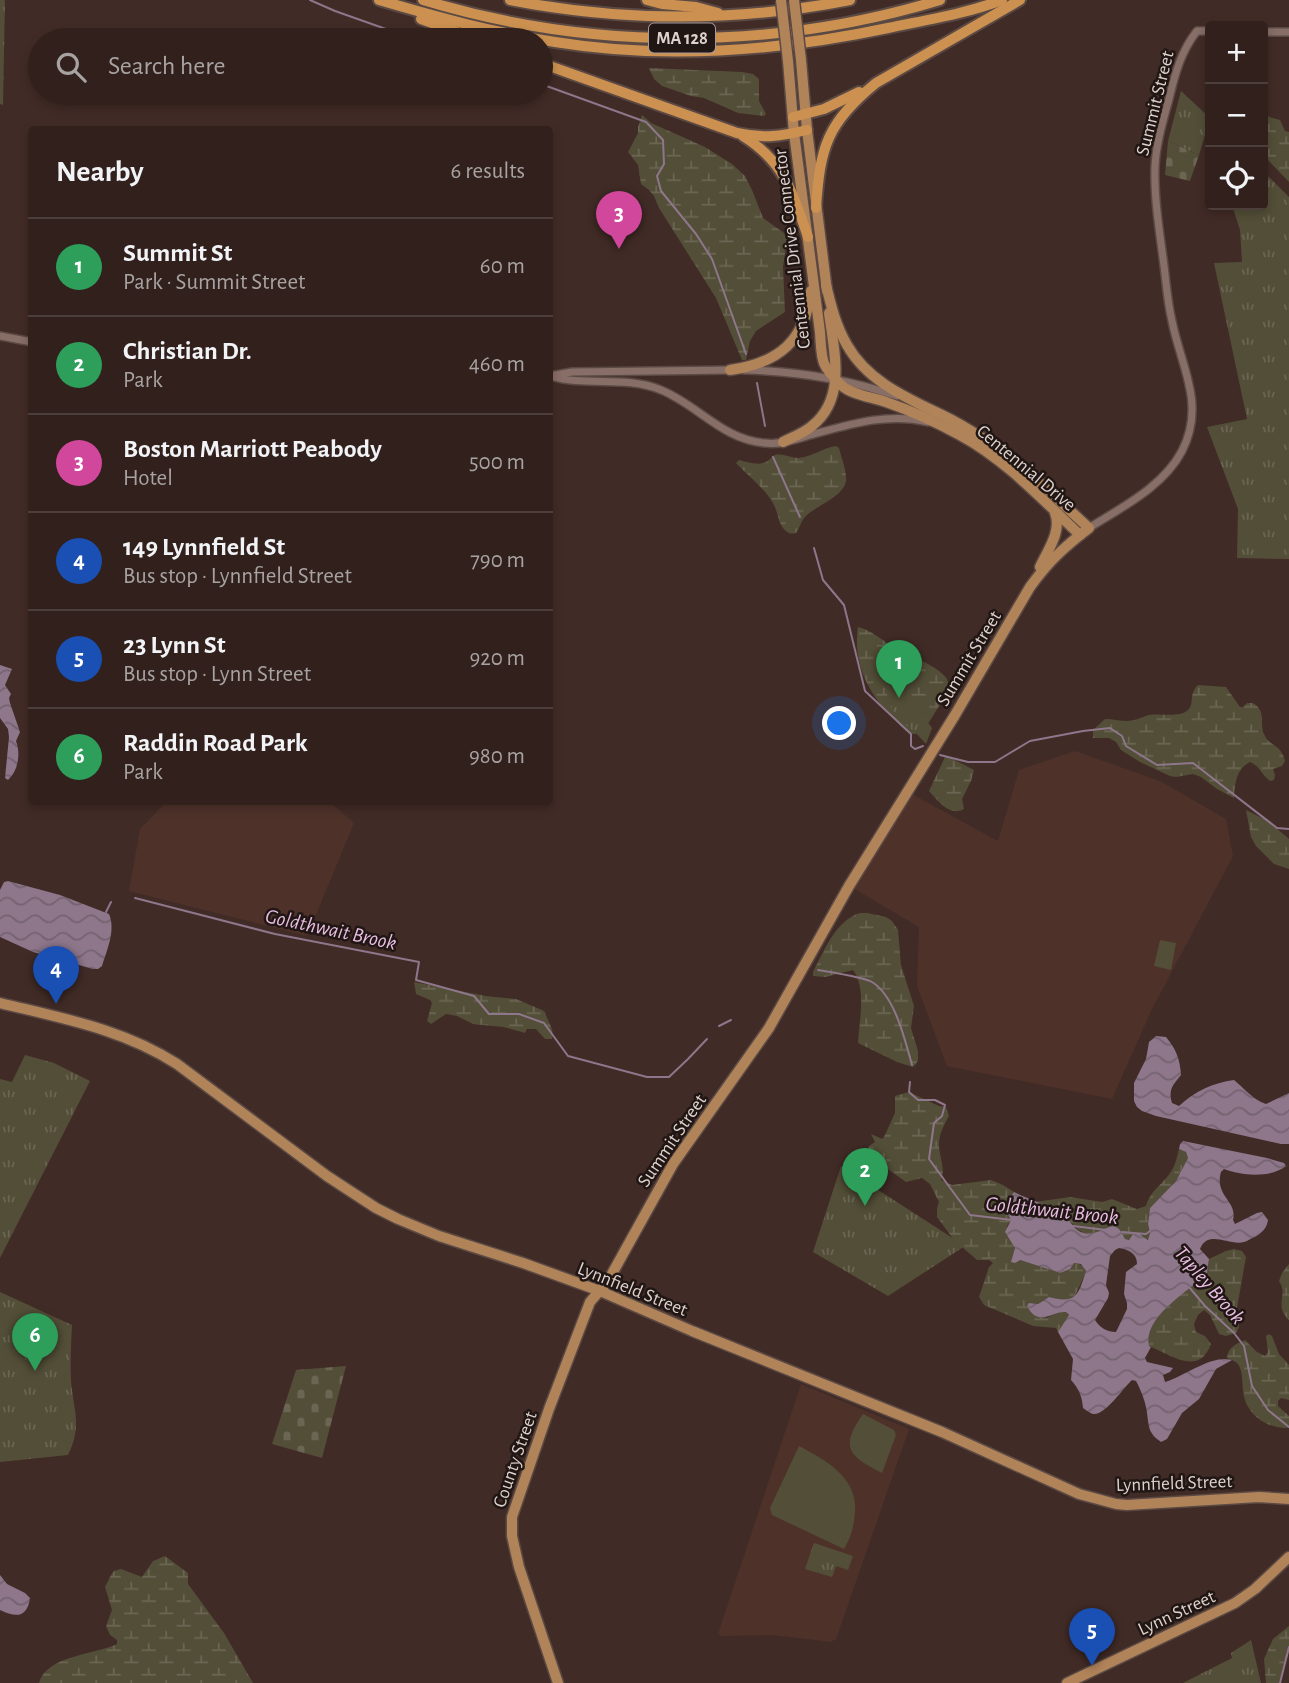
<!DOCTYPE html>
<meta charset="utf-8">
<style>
body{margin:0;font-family:"Alegreya Sans",sans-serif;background:#392825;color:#f1f3f6}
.controls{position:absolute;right:21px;top:21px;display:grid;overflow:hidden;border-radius:7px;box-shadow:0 4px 10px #0003}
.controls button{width:63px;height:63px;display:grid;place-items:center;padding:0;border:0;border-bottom:2px solid #4c3e3b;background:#31201c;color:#f1f3f6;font:35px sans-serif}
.you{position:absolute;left:840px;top:724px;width:24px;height:24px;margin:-18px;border:5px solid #fff;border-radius:50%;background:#1a73e8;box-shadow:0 0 0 10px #1a73e833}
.badge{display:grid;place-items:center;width:46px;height:46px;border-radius:50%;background:#0b8043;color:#fff;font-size:23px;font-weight:700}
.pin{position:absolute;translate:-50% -58px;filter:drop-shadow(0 2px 4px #0008)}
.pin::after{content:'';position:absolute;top:37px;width:24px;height:21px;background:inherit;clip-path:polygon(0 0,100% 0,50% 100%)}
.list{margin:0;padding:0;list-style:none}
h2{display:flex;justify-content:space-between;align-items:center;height:91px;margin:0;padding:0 28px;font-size:30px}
h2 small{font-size:23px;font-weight:400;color:#a8a3a3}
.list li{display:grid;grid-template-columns:46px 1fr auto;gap:21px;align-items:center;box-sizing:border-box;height:98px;padding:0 28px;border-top:2px solid #4c3e3b}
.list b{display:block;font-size:26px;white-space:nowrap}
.list p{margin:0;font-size:23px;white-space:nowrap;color:#a8a3a3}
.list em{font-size:23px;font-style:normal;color:#a8a3a3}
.icon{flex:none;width:38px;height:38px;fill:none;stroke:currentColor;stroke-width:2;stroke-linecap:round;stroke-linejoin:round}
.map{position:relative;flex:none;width:1289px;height:1683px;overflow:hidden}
.search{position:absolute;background:#31201c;box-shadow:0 4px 10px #0003;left:28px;top:28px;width:525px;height:77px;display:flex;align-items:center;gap:18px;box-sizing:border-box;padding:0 24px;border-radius:38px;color:#a8a3a3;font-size:26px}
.panel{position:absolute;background:#31201c;box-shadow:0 4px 10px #0003;left:28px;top:126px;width:525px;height:679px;border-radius:7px}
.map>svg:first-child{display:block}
.built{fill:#4e322a}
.wetland{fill:url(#wetland-marsh)}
.cemetery{fill:url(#cemetery-stones)}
.park{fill:url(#park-tufts)}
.garden{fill:#534e37}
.water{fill:url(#water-waves);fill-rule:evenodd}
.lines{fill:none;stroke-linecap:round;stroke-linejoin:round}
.stream{stroke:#8e768b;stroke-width:2}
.minor-casing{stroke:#5b4944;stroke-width:10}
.major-casing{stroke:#5b4944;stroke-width:13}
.highway-casing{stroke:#5b4944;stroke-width:14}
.minor{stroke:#876e67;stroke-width:7}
.major{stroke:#b08359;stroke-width:10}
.highway{stroke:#cc9150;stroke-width:10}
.major-bridge-casing{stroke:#5b4944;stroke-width:13;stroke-linecap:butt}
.major-bridge{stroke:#b08359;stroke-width:10}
.labels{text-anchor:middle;stroke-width:5;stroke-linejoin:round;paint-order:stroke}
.shield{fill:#201714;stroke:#a69996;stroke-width:2}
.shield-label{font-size:18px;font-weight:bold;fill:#dfd1cd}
.street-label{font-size:19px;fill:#dfd1cd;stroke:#201714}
.water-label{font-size:21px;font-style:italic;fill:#ebbde4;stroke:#201714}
</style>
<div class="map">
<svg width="1289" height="1683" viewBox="0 0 1289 1683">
<defs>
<pattern id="wetland-marsh" width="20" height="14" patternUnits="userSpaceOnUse" patternTransform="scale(1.75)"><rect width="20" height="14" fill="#534e37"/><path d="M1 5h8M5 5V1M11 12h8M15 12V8" fill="none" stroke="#6b6653"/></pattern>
<pattern id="cemetery-stones" width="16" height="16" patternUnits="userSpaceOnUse" patternTransform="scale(1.75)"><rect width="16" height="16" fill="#534e37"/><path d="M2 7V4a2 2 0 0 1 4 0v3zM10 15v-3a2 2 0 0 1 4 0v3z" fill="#6b6653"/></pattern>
<pattern id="park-tufts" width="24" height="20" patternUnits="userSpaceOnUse" patternTransform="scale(1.75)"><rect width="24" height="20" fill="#534e37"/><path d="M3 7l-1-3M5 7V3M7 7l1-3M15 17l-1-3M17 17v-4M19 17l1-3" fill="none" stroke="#6b6653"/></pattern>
<pattern id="water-waves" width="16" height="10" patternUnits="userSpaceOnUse" patternTransform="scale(1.75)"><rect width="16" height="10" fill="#8e768b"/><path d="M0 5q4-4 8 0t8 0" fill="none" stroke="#746370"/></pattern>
</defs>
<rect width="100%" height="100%" fill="#412b26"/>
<!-- built -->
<g class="built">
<polygon points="1075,751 1160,781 1226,819 1233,856 1152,1009 1112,1099 947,1066 917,986 919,927 853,888 910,793 998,841 1019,770"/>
<polygon points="166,802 330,802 354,823 307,936 129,891 140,829"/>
<polygon points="801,1384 909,1429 836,1639 831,1642 773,1635 722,1636 718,1634"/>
</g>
<!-- wetland -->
<g class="wetland">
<polygon points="649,68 742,72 753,74 759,79 759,101 766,114 764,116 738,113 704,98 691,96 662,86 654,79"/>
<polygon points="1263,109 1269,117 1280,120 1285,131 1289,132 1289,182 1263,155"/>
<polygon points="642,115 651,123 705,147 732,164 745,176 752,190 763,218 784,233 787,240 783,267 785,312 756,331 750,341 746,360 742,360 716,298 659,208 654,196 649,190 641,184 638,165 628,152 638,133 638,127"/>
<path d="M836 446 839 448C841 457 847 471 846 481 843 498 814 506 804 518 801 522 799 529 796 533 791 534 790 534 786 531 779 526 778 513 774 505 765 488 749 477 736 463L739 460C747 462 758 466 766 462 770 460 772 456 775 455 782 453 791 458 798 458 812 457 822 448 836 446Z"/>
<path d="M858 627C871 630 883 641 895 648 907 655 921 659 933 667 938 670 947 676 948 682 950 693 938 707 933 716 930 721 921 734 914 734 907 734 901 726 897 722 870 697 852 664 858 627Z"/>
<path d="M1198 685 1226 687 1240 707H1243L1247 703C1251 703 1253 702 1257 706 1265 713 1260 726 1264 734 1269 747 1281 743 1285 761L1282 766 1273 769 1275 775 1274 780 1270 781C1261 774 1260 766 1250 762 1236 769 1235 784 1234 798L1217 789 1201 777 1193 774 1176 777 1170 776 1140 762 1121 750 1116 742 1109 738H1093V730L1105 719C1112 719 1120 721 1127 721 1135 721 1142 717 1149 715 1160 713 1180 718 1188 710 1195 703 1188 695 1198 685Z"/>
<path d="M945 757 951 758 974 770 971 781 962 799 964 809C950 817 938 801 929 791Z"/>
<polygon points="1246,810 1268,821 1289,839 1289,869 1274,864 1256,846 1251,837"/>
<path d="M860 913H867L886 917 892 921 898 930 901 965 914 1006 911 1028 918 1051V1060L916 1064 913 1067 897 1062 858 1043C859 1021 867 989 853 970L825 977 813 976V972C824 951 836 920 860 913Z"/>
<path d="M414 982 486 996 516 999 542 1010 545 1012C547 1021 555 1029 552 1039H545L536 1029H527L525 1033 522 1032 503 1027 473 1024 457 1016 446 1014 431 1024 427 1021 432 1003 430 1000 416 994Z"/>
<path d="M909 1092 939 1106 946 1107 949 1116C944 1125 939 1134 939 1144 939 1157 946 1168 941 1180L952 1185 991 1180 1003 1185 1014 1192 1003 1207 1011 1220 1007 1226 1015 1248 1012 1262 1020 1260 1060 1273 1074 1263C1081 1264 1084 1265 1086 1272L1074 1298 1069 1301 1049 1297 1038 1304 1029 1303 1046 1318 1061 1311 1066 1312 1069 1316 1058 1332 1056 1328 1033 1326 984 1305 979 1297 989 1267 993 1263 989 1260H977L954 1240 937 1217V1208L939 1202 930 1184 922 1178 906 1182C892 1172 878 1163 868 1150L869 1146 875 1142 871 1134 882 1139 884 1137 895 1113V1096Z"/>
<path d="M1179 1149 1186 1152 1188 1158 1176 1181 1150 1208 1148 1224 1150 1233 1149 1240 1137 1233 1133 1234 1129 1240 1124 1239 1120 1230 1108 1227 1097 1234 1084 1233 1078 1230 1066 1217 1035 1202 1070 1197 1102 1202 1112 1199 1137 1209 1146 1206C1151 1189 1163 1185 1172 1170 1176 1164 1177 1156 1179 1149Z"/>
<path d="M1234 1249 1242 1251 1246 1257 1237 1308 1239 1327 1236 1333 1226 1336 1219 1334 1210 1315 1204 1310 1198 1315 1194 1324 1196 1332 1205 1336 1211 1344C1199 1377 1171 1355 1149 1346 1143 1316 1188 1292 1207 1273L1209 1259 1226 1251Z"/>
<path d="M1289 1264V1320C1273 1305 1289 1295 1279 1281L1282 1273Z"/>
<path d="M1269 1334 1272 1336 1279 1354 1289 1365V1400L1281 1398 1278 1401V1406L1289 1416V1428C1266 1429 1245 1414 1243 1390 1242 1382 1243 1369 1237 1363 1235 1361 1230 1359 1227 1358 1228 1347 1236 1344 1245 1340L1257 1352 1265 1356 1268 1352 1266 1336Z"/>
<path d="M165 1556 188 1573V1584L224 1633 253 1683H39C47 1655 94 1655 117 1644V1640L110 1635 106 1626 112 1610 105 1587 111 1575 114 1571 121 1569 142 1577 153 1561Z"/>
<polygon points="1289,1626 1289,1652 1279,1683 1266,1683 1264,1659 1273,1639"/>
</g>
<!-- cemetery -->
<g class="cemetery">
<polygon points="1168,141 1199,155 1190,181 1165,175"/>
<polygon points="346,1366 322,1458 272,1444 296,1370"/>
</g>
<!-- park -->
<g class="park">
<polygon points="0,0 5,0 3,105 0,104"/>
<polygon points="1181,91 1210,118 1210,144 1205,135 1199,155 1168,141"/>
<polygon points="1263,171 1289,197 1289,559 1237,558 1238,509 1207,427 1247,419 1214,263 1242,262 1240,230 1232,205 1263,205"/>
<polygon points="886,665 932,728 926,744 915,732 903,723 892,709 883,683"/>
<polygon points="25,1055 54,1063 90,1081 0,1258 0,1079 12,1082"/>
<polygon points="841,1166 965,1246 888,1296 813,1252"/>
<path d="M0 1292 72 1325C71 1344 70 1362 71 1380 73 1410 83 1425 68 1455L0 1462Z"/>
<polygon points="814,1543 853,1556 848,1570 836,1566 832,1577 805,1569"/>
<polygon points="1251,1640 1261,1683 1183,1683 1232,1658 1231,1653"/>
</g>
<!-- garden -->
<g class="garden">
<polygon points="1160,940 1176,943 1171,970 1154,966"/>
<path d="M863 1414 894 1430 896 1435 882 1473C849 1456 839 1448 863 1414Z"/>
<path d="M799 1446C826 1460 858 1478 855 1512 854 1526 851 1537 844 1549L772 1515 770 1508Z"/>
</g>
<!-- water -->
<g class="water">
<path d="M0 665 12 669 5 685 11 694 9 698 10 703 20 732 16 741C21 754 18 771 8 780L5 778 9 737 8 729 0 718Z"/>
<path d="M8 881 60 895 109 914C116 930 107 950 102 966L98 969H93L33 952 0 937V890L4 882Z"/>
<path d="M1156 1036 1166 1037C1176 1049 1180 1059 1181 1075 1173 1085 1168 1089 1172 1103L1179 1106C1195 1091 1213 1083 1234 1080 1245 1089 1252 1099 1266 1104L1289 1093V1144H1281L1156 1116 1142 1111 1137 1107 1134 1101V1083L1146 1059 1149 1042Z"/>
<path d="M1183 1141 1267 1158 1284 1163 1286 1166C1271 1178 1242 1176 1224 1169L1221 1172C1214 1196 1238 1201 1233 1220L1235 1224 1257 1213 1262 1212 1268 1220C1267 1228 1262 1233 1255 1237 1251 1238 1248 1241 1244 1242 1229 1246 1208 1229 1200 1249L1209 1259 1207 1273C1189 1292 1143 1316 1149 1346L1151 1347 1145 1358 1147 1362 1173 1368 1170 1372 1163 1375 1165 1382C1185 1376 1212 1354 1232 1360L1216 1369 1199 1399 1182 1413 1167 1439 1161 1442C1148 1433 1149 1427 1147 1413 1146 1403 1141 1390 1136 1381L1132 1380C1123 1388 1105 1416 1093 1414 1090 1413 1086 1410 1083 1408 1082 1396 1079 1389 1071 1380L1073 1359 1058 1332 1069 1315 1066 1312C1051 1311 1039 1328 1027 1306L1029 1303 1038 1304 1049 1297C1076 1304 1078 1296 1086 1271L1081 1264 1074 1263 1070 1269 1060 1273 1020 1260 1015 1263 1011 1262 1015 1248 1005 1232 1011 1220 1003 1207 1014 1192C1030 1200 1049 1205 1064 1215 1071 1221 1074 1231 1084 1233 1096 1236 1103 1227 1115 1226L1120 1230 1125 1239 1129 1240 1133 1234 1138 1233 1148 1240 1150 1233 1148 1224 1150 1208 1176 1181 1188 1158 1186 1152 1179 1149 1180 1144ZM1119 1248C1129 1250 1137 1253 1137 1264L1126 1272 1124 1294 1127 1303V1309L1116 1332C1107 1332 1100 1328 1095 1320L1108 1298 1109 1293 1106 1285 1110 1256 1115 1250Z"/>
<path d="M0 1575 7 1584 25 1593 30 1598C27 1619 15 1617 0 1610Z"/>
</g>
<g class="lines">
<!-- stream -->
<g class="stream">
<polyline points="310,0 335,11 417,40"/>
<polyline points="541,84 646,122 663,140 664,164 657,176 661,191 696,234 712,259 746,354"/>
<polyline points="757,383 765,426"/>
<polyline points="773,457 800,517"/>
<polyline points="814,548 823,580 844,605 865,691 911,734 911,746 915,749 923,746"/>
<polyline points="940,755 968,762 995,762 1030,741 1083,731 1110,728 1122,736 1126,746 1157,765 1193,763 1277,828 1289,829"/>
<polyline points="135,898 275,934 419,962 416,980 474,996 489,1014 519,1014 544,1023 568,1056 647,1077 669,1077 688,1059 707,1039"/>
<polyline points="106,912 111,902"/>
<path d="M818 970C829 972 863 977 872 982 895 996 905 1040 912 1065"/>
<polyline points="719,1026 731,1020"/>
<polyline points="910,1082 909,1092 918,1100 935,1100 945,1105 942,1116 934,1123 929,1159 970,1215 1012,1220"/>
<polyline points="1073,1226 1106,1230"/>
<polyline points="1122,1232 1146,1234 1150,1231"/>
<polyline points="1189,1287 1205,1306 1234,1333 1244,1346 1252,1386 1268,1410 1289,1427"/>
<polyline points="1280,1683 1289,1647"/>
</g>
<!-- minor casing -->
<g class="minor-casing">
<g id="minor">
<polyline points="1263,32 1289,32"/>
<polyline points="0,336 32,342"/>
<path d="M744 370C799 371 846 379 897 396"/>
<path d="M550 376C586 387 625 375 661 390 698 405 723 440 765 443 779 445 793 440 807 436 848 425 886 412 928 422"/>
<polyline points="550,376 572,372 732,370"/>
<path d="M1089 528C1122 507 1163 487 1182 451 1206 404 1181 367 1172 321 1167 301 1166 279 1163 258 1159 228 1154 197 1155 167 1156 144 1163 121 1169 99 1175 74 1181 51 1197 31H1210"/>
</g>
</g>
<!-- major casing -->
<g class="major-casing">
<g id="major">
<polyline points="801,60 807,130 827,291"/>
<path d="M788 61 794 133 820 332C822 361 820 364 841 385 852 395 872 397 886 402 912 411 936 422 960 435 1005 459 1043 500 1080 535"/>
<path d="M730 370C779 363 805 341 811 291"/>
<path d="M783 442C793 437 804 433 812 426 847 398 834 351 829 313"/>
<path d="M1040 567C1048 550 1062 531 1055 513"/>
<path d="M0 1003C61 1018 123 1029 177 1064L327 1176 376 1208 398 1219 439 1236 523 1263 600 1291 692 1331 942 1432 1079 1494 1116 1504 1127 1505 1259 1497 1289 1499"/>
<path d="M558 1683 519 1567 512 1536V1517L549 1409 590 1302 608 1281 673 1164 769 1028 849 886 955 715 1030 587C1048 562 1064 547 1089 528 1060 502 1032 473 1000 450 984 439 967 428 950 419 912 400 869 384 847 345 836 326 831 306 826 285"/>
<polyline points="1067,1683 1235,1603 1255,1589 1289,1557"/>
</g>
</g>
<!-- highway casing -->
<g class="highway-casing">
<g id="highway">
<path d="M379 0C437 17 495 33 555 42 666 60 779 51 888 28 926 20 965 14 1002 0"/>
<path d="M423 0C591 51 773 51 940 0"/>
<path d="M510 0C623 22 737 22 850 0"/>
<polyline points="647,0 662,4 696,7 718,13"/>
<polyline points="421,19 479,40"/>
<path d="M541 63 737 133C764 139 781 136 807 130"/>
<polyline points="793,117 824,109 859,92"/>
<path d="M743 136C785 162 793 194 808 237"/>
<path d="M816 208C820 147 827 123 876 83L1020 0"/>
</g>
</g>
<!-- minor -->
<use href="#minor" class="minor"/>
<!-- major -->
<use href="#major" class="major"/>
<!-- highway -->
<use href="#highway" class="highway"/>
<!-- major-bridge casing -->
<g class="major-bridge-casing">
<g id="major-bridge">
<polyline points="781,0 788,61"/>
<polyline points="794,0 801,60"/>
</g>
</g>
<!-- major-bridge -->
<use href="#major-bridge" class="major-bridge"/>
</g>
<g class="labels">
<!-- shield labels -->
<rect class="shield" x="649" y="23.5" width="66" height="29" rx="5"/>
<g class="shield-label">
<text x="682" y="44">MA 128</text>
</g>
<!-- street labels -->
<g class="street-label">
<text transform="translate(1154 103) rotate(-76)" y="7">Summit Street</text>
<text transform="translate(791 249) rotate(-97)" y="7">Centennial Drive Connector</text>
<text transform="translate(1027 467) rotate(40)" y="7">Centennial Drive</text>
<text transform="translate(968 658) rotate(-59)" y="7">Summit Street</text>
<text transform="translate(671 1140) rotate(-56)" y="7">Summit Street</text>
<text transform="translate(633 1288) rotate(22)" y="7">Lynnfield Street</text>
<text transform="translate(514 1459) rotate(-71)" y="7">County Street</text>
<text transform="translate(1174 1482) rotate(-2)" y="7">Lynnfield Street</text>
<text transform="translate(1176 1612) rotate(-25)" y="7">Lynn Street</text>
</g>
<!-- water labels -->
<g class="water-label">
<text transform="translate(331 929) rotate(12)" y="7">Goldthwait Brook</text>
<text transform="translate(1052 1210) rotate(6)" y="7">Goldthwait Brook</text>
<text transform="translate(1210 1285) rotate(49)" y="7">Tapley Brook</text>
</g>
</g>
</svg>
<div class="controls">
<button>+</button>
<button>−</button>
<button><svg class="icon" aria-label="locate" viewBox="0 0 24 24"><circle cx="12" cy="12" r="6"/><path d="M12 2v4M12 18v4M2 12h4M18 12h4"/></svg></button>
</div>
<div class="you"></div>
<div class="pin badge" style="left:899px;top:698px;background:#2e9e5b">1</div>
<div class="pin badge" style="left:865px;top:1206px;background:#2e9e5b">2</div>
<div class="pin badge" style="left:619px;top:249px;background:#d1479c">3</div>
<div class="pin badge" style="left:56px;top:1004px;background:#1a4fb4">4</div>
<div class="pin badge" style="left:1092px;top:1666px;background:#1a4fb4">5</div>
<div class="pin badge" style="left:35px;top:1371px;background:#2e9e5b">6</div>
<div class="search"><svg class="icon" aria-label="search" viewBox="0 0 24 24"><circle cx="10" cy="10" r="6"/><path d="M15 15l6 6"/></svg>Search here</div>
<section class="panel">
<h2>Nearby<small>6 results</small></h2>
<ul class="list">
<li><span class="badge" style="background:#2e9e5b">1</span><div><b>Summit St</b><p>Park · Summit Street</p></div><em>60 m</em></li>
<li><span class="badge" style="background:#2e9e5b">2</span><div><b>Christian Dr.</b><p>Park</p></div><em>460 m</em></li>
<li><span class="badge" style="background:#d1479c">3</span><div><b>Boston Marriott Peabody</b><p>Hotel</p></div><em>500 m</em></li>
<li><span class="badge" style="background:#1a4fb4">4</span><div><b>149 Lynnfield St</b><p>Bus stop · Lynnfield Street</p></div><em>790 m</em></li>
<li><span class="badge" style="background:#1a4fb4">5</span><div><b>23 Lynn St</b><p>Bus stop · Lynn Street</p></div><em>920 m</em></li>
<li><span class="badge" style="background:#2e9e5b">6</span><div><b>Raddin Road Park</b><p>Park</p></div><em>980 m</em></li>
</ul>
</section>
</div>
